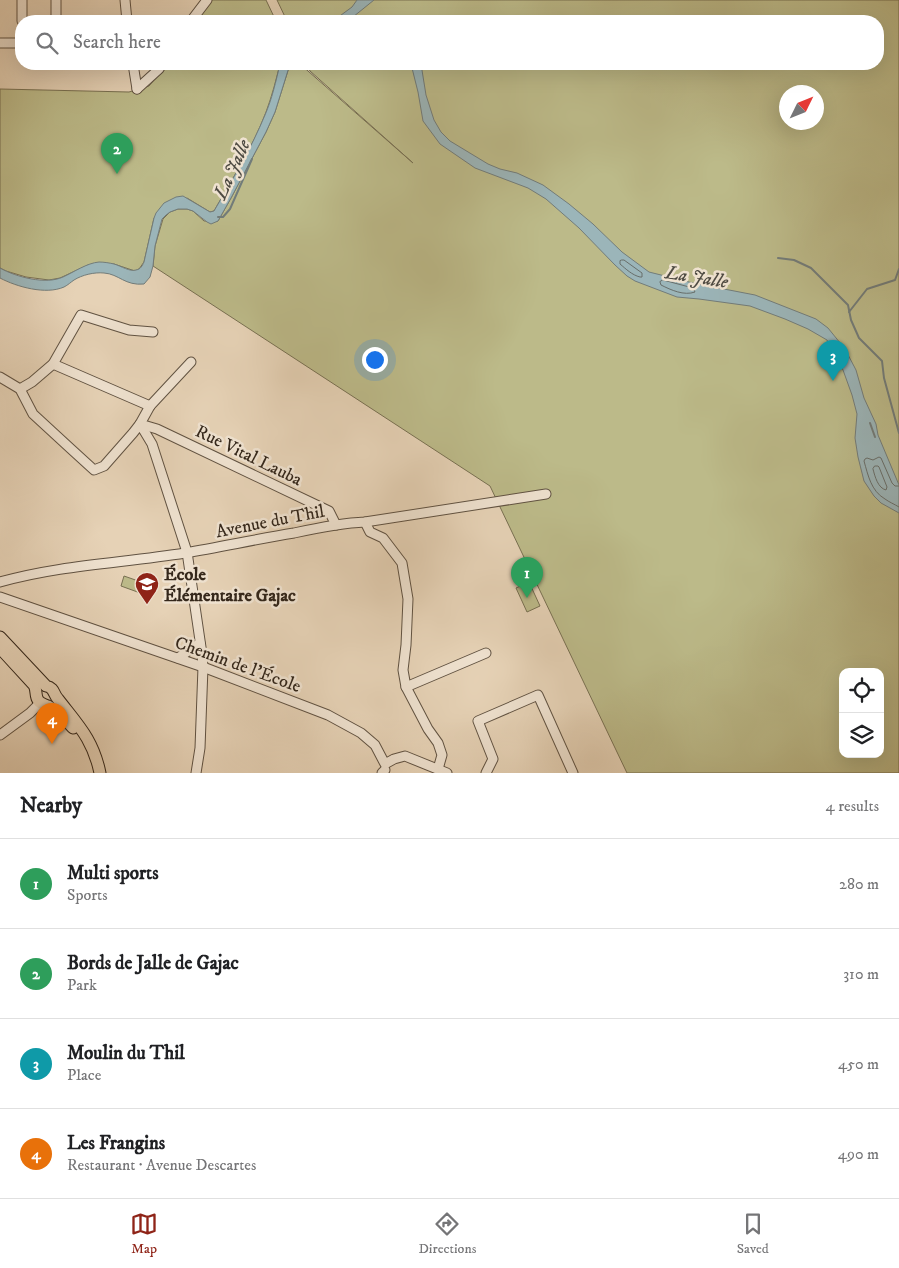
<!DOCTYPE html>
<meta charset="utf-8">
<style>
body{margin:0;font-family:"IM FELL DW Pica",serif;background:#f2f2f2;color:#202124}
.controls{position:absolute;right:15px;bottom:15px;display:grid;overflow:hidden;border-radius:10px;box-shadow:0 5px 20px #0002}
.controls button{width:45px;height:45px;display:grid;place-items:center;padding:0;border:0;border-bottom:1px solid #e0e0e0;background:#fff;color:#202124;font:25px sans-serif}
.compass{position:absolute;left:779px;top:85px;width:45px;height:45px;border-radius:50%;background:#fff;box-shadow:0 5px 20px #0002;rotate:47deg}
.you{position:absolute;left:374px;top:359px;width:18px;height:18px;margin:-12px;border:4px solid #fff;border-radius:50%;background:#1a73e8;box-shadow:0 0 0 8px #1a73e833}
.badge{display:grid;place-items:center;width:32px;height:32px;border-radius:50%;background:#8f2418;color:#fff;font-size:16px;font-weight:700}
.pin{position:absolute;translate:-50% -41px;filter:drop-shadow(0 1px 2px #0008)}
.pin::after{content:'';position:absolute;top:26px;width:18px;height:15px;background:inherit;clip-path:polygon(0 0,100% 0,50% 100%)}
.list{margin:0;padding:0;list-style:none}
h2{display:flex;justify-content:space-between;align-items:center;height:65px;margin:0;padding:0 20px;font-size:21px}
h2 small{font-size:16px;font-weight:400;color:#757577}
.list li{display:grid;grid-template-columns:32px 1fr auto;gap:15px;align-items:center;box-sizing:border-box;height:90px;padding:0 20px;border-top:1px solid #e0e0e0}
.list b{display:block;font-size:19px;white-space:nowrap}
.list p{margin:0;font-size:16px;white-space:nowrap;color:#757577}
.list em{font-size:16px;font-style:normal;color:#757577}
.icon{flex:none;width:28px;height:28px;fill:none;stroke:currentColor;stroke-width:2;stroke-linecap:round;stroke-linejoin:round}
.map{position:relative;flex:none;width:899px;height:773px;overflow:hidden}
.search{position:absolute;background:#fff;box-shadow:0 5px 20px #0002;left:15px;right:15px;top:15px;height:55px;display:flex;align-items:center;gap:12px;box-sizing:border-box;padding:0 18px;border-radius:20px;color:#757577;font-size:19px}
.sheet{height:425px;background:#fff}
nav{display:flex;justify-content:space-around;align-items:center;box-sizing:border-box;height:70px;border-top:1px solid #e0e0e0;background:#fff;font-size:14px;color:#757577}
nav a{display:grid;justify-items:center;gap:2px}
nav .on{color:#8f2418}
.map>svg:first-child{display:block}
.green{fill:#bcba89;stroke:#787052;fill-rule:evenodd}
.water{fill:#9bb5b9;stroke:#727c7a}
.lines{fill:none;stroke-linecap:round;stroke-linejoin:round}
.shore{stroke:#686e6a;stroke-width:1}
.stream{stroke:#727c7a;stroke-width:2}
.minor-casing{stroke:#605242;stroke-width:11}
.major-casing{stroke:#34271b;stroke-width:13}
.minor{stroke:#efe2d0;stroke-width:9}
.major{stroke:#e6d2b6;stroke-width:11}
.labels{text-anchor:middle;stroke-width:5;stroke-linejoin:round;paint-order:stroke}
.street-label{font-size:18px;fill:#34271b;stroke:#efe2d0}
.poi-label{font-size:18px;font-weight:bold;fill:#34271b;stroke:#efe2d0;text-anchor:start}
.water-label{font-size:19px;font-style:italic;fill:#4e4a42;stroke:#efe2d0}
</style>
<div class="map">
<svg width="899" height="773" viewBox="0 0 899 773">
<rect width="100%" height="100%" fill="#e6d2b6"/>
<filter id="stains"><feTurbulence type="fractalNoise" baseFrequency=".004" numOctaves="4"/><feColorMatrix values="0 0 0 0 .2 0 0 0 0 .09 0 0 0 0 .02 0 0 0 .5 -.17"/></filter>
<radialGradient id="worn" r=".72"><stop offset=".6" stop-color="#630" stop-opacity="0"/><stop offset="1" stop-color="#630" stop-opacity=".3"/></radialGradient>
<!-- green -->
<g class="green">
<polygon points="212,0 266,0 276,21 195,21"/>
<path d="M277 0H899V773H627L490 486 153 266 155 246 163 219 170 212 178 209H187L193 211 204 221H218L231 198 266 132 275 112 290 64H300L413 163 310 71 306 64H878V21H287ZM786 92H816V122H786ZM843 672H880V754H843Z"/>
<path d="M167 64H280C276 80 272 96 266 112 253 147 232 179 214 211L210 212 187 198 154 218 144 262 139 269 135 271 114 264 88 265 60 278 49 280 26 277 6 271 0 268V89L129 92 149 86 164 69Z"/>
<polygon points="124,576 147,584 143,594 121,586"/>
<polygon points="529,582 540,606 527,612 516,588"/>
</g>
<!-- water -->
<g class="water">
<polygon points="357,0 374,0 348,21 333,21 352,7"/>
<path d="M280 64H290L275 112 266 132 231 198 218 221 211 224 207 222 193 211 187 209H178L170 212 166 215 162 219 155 246 153 266 150 277 144 284C125 286 119 274 104 273 94 272 82 275 74 280 71 282 68 285 64 287 46 295 17 287 0 278V268C16 277 46 285 63 277 74 272 87 263 99 262 104 262 110 263 114 264 121 266 130 272 136 270 141 269 142 266 144 262L154 218 156 213 164 203 176 197 183 196 210 212 214 211C232 180 251 149 265 115 272 99 276 81 280 64Z"/>
<polygon points="411,64 421,64 426,95 434,120 441,132 450,141 488,164 500,169 517,173 543,185 569,204 593,224 622,252 649,272 693,283 755,295 816,319 828,328 845,349 856,370 864,398 876,424 878,435 899,485 899,513 881,503 874,496 864,481 858,457 855,438 857,414 852,395 843,370 827,340 808,329 785,319 750,306 699,299 677,297 635,281 627,276 615,265 579,228 546,199 528,188 475,168 440,144 423,121 418,92"/>
</g>
<g class="lines">
<!-- shore -->
<g class="shore">
<path d="M622 260H624L642 273V277H640C632 275 626 269 620 264V261Z"/>
<path d="M663 280 693 288 695 292C684 296 671 290 661 285L660 282Z"/>
<path d="M875 466H878L879 467 887 487 886 490C878 488 875 477 873 469Z"/>
<path d="M899 486H895L892 483 881 458 879 457 873 460 867 458 865 459 864 461C868 475 871 491 885 499 889 502 894 504 899 507"/>
</g>
<!-- stream -->
<g class="stream">
<polyline points="218,217 223,217 230,209 252,159"/>
<polyline points="778,258 794,260 811,268 848,305 851,320 859,338 882,361 884,378 899,433"/>
<polyline points="849,312 867,289 895,280 899,269"/>
<polyline points="870,423 875,437"/>
</g>
<!-- minor casing -->
<g class="minor-casing">
<g id="minor">
<polyline points="125,0 127,21"/>
<polyline points="22,21 22,0"/>
<polyline points="56,21 56,0"/>
<polyline points="191,21 207,0"/>
<polyline points="0,43 21,43 21,42"/>
<polyline points="133,64 137,89"/>
<polyline points="137,89 159,69 162,64"/>
<polyline points="53,364 150,406 140,424 157,429 329,511 336,525"/>
<polyline points="0,377 20,389 33,414 71,449 94,470 104,466 133,433 140,424 152,444 187,552 202,654 203,667 200,748 196,773"/>
<polyline points="20,389 32,382 53,364 81,315 129,330 153,332"/>
<polyline points="150,406 191,362"/>
<polyline points="365,522 370,532 383,538 402,563 408,599 406,645 403,670 406,687 428,729 438,743 442,755 438,769"/>
<path d="M0 582C60 565 123 563 185 553 221 547 257 539 294 533 317 528 341 523 365 522L546 494"/>
<polyline points="0,597 203,667 328,715 361,733 375,745 385,764 394,759 405,756 447,773"/>
<polyline points="178,658 200,643"/>
<polyline points="406,687 486,653"/>
<polyline points="0,735 30,713 40,703"/>
<polyline points="382,773 385,770"/>
<polyline points="486,773 493,759 478,721 538,695 573,773"/>
</g>
</g>
<!-- major casing -->
<g class="major-casing">
<g id="major">
<path d="M0 637 46 686C55 688 53 694 58 699 78 725 93 739 100 773"/>
<path d="M0 648 34 685C37 690 35 696 38 700 40 704 44 704 48 706 58 711 66 720 73 728"/>
</g>
</g>
<!-- minor -->
<use href="#minor" class="minor"/>
<!-- major -->
<use href="#major" class="major"/>
</g>
<!-- icons -->
<defs>
<g id="school-pin" transform="scale(1.25)"><path d="M0 17L-7.5 6A9.5 9.5 0 1 1 7.5 6Z" fill="#8f2418" stroke="#efe2d0"/><path d="M0-5L7-2L0 1L-7-2ZM-4 1L0 2.5L4 1V4Q0 6-4 4Z" fill="#fff"/></g>
</defs>
<g fill-rule="evenodd">
<use href="#school-pin" x="147" y="584"/>
</g>
<g class="labels">
<!-- street labels -->
<g class="street-label">
<text transform="translate(249 455) rotate(26)" y="6">Rue Vital Lauba</text>
<text transform="translate(270 521) rotate(-11)" y="6">Avenue du Thil</text>
<text transform="translate(238 664) rotate(20)" y="6">Chemin de l'École</text>
</g>
<!-- poi labels -->
<g class="poi-label">
<text x="164" y="580">École<tspan x="164" dy="21">Élémentaire Gajac</tspan></text>
</g>
<!-- water labels -->
<g class="water-label">
<text transform="translate(231 169) rotate(-66)" y="7">La Jalle</text>
<text transform="translate(697 276) rotate(9)" y="7">La Jalle</text>
</g>
</g>
<rect width="100%" height="100%" filter="url(#stains)"/>
<rect width="100%" height="100%" fill="url(#worn)"/>
</svg>
<div class="controls">
<button><svg class="icon" aria-label="locate" viewBox="0 0 24 24"><circle cx="12" cy="12" r="6"/><path d="M12 2v4M12 18v4M2 12h4M18 12h4"/></svg></button>
<button><svg class="icon" aria-label="layers" viewBox="0 0 24 24"><path d="M12 4l9 5-9 5-9-5zM3 14l9 5 9-5"/></svg></button>
</div>
<svg class="compass" viewBox="-18 -18 36 36"><path d="M0-13l5 13h-10z" fill="#e53935"/><path d="M0 13l5-13h-10z" fill="#757577"/></svg>
<div class="you"></div>
<div class="pin badge" style="left:527px;top:598px;background:#2e9e5b">1</div>
<div class="pin badge" style="left:117px;top:174px;background:#2e9e5b">2</div>
<div class="pin badge" style="left:833px;top:381px;background:#0f9aa8">3</div>
<div class="pin badge" style="left:52px;top:744px;background:#e8710a">4</div>
<div class="search"><svg class="icon" aria-label="search" viewBox="0 0 24 24"><circle cx="10" cy="10" r="6"/><path d="M15 15l6 6"/></svg>Search here</div>
</div>
<section class="sheet">
<h2>Nearby<small>4 results</small></h2>
<ul class="list">
<li><span class="badge" style="background:#2e9e5b">1</span><div><b>Multi sports</b><p>Sports</p></div><em>280 m</em></li>
<li><span class="badge" style="background:#2e9e5b">2</span><div><b>Bords de Jalle de Gajac</b><p>Park</p></div><em>310 m</em></li>
<li><span class="badge" style="background:#0f9aa8">3</span><div><b>Moulin du Thil</b><p>Place</p></div><em>450 m</em></li>
<li><span class="badge" style="background:#e8710a">4</span><div><b>Les Frangins</b><p>Restaurant · Avenue Descartes</p></div><em>490 m</em></li>
</ul>
</section>
<nav>
<a class="on"><svg class="icon" aria-label="map" viewBox="0 0 24 24"><path d="M3 6l6-2 6 2 6-2v14l-6 2-6-2-6 2zM9 4v14M15 6v14"/></svg>Map</a>
<a><svg class="icon" aria-label="directions" viewBox="0 0 24 24"><path d="M12 3l9 9-9 9-9-9zM9 14v-3h6M13 9l2 2-2 2"/></svg>Directions</a>
<a><svg class="icon" aria-label="saved" viewBox="0 0 24 24"><path d="M7 4h10v16l-5-4-5 4z"/></svg>Saved</a>
</nav>
